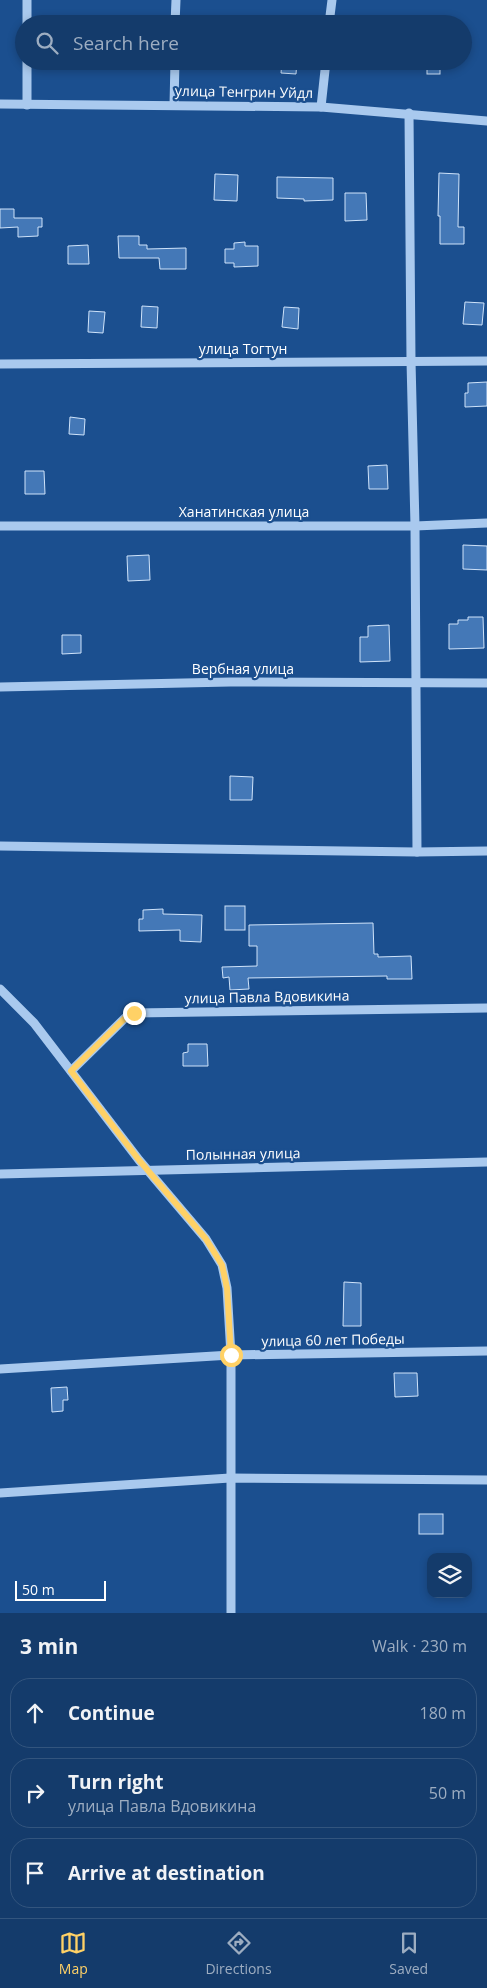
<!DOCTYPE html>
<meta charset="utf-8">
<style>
body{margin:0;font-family:"Open Sans",sans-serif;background:#214673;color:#f1f3f6}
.controls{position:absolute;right:15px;bottom:15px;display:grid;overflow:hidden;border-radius:10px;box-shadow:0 2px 8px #0003}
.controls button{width:45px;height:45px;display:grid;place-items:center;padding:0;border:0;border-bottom:1px solid #33557e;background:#143b6b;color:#f1f3f6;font:25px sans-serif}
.scale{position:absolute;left:15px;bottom:12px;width:91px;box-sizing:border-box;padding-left:5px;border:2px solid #fff;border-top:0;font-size:14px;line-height:18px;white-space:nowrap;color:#fff;-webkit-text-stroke:4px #1b4f8f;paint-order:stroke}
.stop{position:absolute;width:15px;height:15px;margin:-11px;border:4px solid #ffd166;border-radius:50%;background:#fff}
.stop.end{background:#ffd166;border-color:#fff;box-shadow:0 1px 5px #0008}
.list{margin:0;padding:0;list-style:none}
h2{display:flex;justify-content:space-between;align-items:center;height:65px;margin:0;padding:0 20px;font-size:21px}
h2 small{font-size:16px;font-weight:400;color:#9dadc1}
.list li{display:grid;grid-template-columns:32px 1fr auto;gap:15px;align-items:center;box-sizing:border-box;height:70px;margin:0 10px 10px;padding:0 10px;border:1px solid #33557e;border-radius:20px}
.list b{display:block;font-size:19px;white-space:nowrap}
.list p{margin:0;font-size:16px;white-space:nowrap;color:#9dadc1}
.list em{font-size:16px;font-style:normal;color:#9dadc1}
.icon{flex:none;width:28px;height:28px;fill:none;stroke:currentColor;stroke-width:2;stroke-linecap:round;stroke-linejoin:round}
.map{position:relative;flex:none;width:487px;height:1613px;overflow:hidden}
.search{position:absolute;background:#143b6b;box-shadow:0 2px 8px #0003;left:15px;right:15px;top:15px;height:55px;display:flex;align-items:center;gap:12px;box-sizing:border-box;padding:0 18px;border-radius:28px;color:#9dadc1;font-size:19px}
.sheet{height:305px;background:#143b6b}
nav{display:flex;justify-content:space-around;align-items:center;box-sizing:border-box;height:70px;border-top:1px solid #33557e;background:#143b6b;font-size:14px;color:#9dadc1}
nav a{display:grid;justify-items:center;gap:2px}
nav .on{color:#ffd166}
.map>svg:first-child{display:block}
.building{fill:#4478b7;stroke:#cfe3fa}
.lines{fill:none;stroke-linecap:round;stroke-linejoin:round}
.minor{stroke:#a9c9ee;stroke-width:9}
.route{stroke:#ffd166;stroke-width:6}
.labels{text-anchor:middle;stroke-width:4.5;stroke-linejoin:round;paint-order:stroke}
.street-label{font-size:14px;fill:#fff;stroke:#1b4f8f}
</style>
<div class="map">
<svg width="487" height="1613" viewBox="0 0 487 1613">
<rect width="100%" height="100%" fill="#1b4f8f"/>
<!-- building -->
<g class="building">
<polygon points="282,61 297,61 296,74 281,73"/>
<rect x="427" y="61" width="13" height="13"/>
<polygon points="439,173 459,174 458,227 464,227 464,244 440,244 440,216 438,216"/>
<polygon points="215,174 238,175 237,201 214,200"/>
<polygon points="277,177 333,178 333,200 304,201 304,199 277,198"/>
<polygon points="345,193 366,193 367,220 345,221"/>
<polygon points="0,209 14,209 14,218 42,218 42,227 38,227 38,236 18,237 18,227 0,228"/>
<polygon points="118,236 139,236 139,245 147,245 147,249 186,248 186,269 160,269 159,258 119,258"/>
<polygon points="245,242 245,246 258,246 258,266 234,267 234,263 225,263 225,249 234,249 234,243"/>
<polygon points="88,245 89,264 68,264 68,246"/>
<polygon points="465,302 484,303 482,325 463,324"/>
<polygon points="142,306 158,307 157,328 141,327"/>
<polygon points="284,307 299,308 298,329 282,327"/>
<polygon points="89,311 105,312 103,333 88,332"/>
<polygon points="487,382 487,406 465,407 465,393 468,393 468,383"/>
<polygon points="70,417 85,419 84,435 69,434"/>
<polygon points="387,465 388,489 369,489 368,466"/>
<polygon points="25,471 44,471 45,494 25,494"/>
<polygon points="463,545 487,546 487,570 463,569"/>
<polygon points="149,555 150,580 128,581 127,556"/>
<polygon points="468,617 483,617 484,648 449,649 449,624 458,624 458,620 468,620"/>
<polygon points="389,625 390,661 360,662 360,637 368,637 368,626"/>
<polygon points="62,635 81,635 81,653 62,654"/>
<polygon points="230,776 253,777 252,800 230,800"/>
<rect x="225" y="906" width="20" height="24"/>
<polygon points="163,909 163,914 202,915 201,942 180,941 180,930 139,931 139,919 143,919 143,910"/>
<polygon points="373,923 374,954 378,954 378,957 411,956 412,979 387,979 387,976 248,978 249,989 230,990 229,977 223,978 222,967 257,966 257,946 249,946 249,925"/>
<polygon points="188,1044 207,1044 208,1066 183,1066 183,1053 188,1052"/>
<polygon points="344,1282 361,1283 361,1326 343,1326"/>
<polygon points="394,1373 417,1373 418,1396 395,1397"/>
<polygon points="67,1387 68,1400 63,1400 63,1411 52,1412 51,1388"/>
<rect x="419" y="1514" width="24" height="20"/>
</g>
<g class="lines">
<!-- minor -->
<g class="minor">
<polyline points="27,0 27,24"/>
<polyline points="175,24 176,0"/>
<polyline points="329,24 332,0"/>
<polyline points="27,61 27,105"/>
<polyline points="0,104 321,107 487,121"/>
<polyline points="174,105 175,61"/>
<polyline points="321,107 326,61"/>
<polyline points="409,113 411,361 415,526 417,852"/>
<polyline points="0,364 487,361"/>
<polyline points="0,526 415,526 487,523"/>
<polyline points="0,687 230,682 487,683"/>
<polyline points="0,846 417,852 487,851"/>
<polyline points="0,989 34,1023 139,1160 206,1239 222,1265 227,1288 231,1355 231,1613"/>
<polyline points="71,1071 125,1018 134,1013 487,1008"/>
<polyline points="0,1174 487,1162"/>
<polyline points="0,1369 231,1355 487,1351"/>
<polyline points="0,1493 230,1478 487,1480"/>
</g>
</g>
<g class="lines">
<!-- route -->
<polyline class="route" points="134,1013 125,1018 71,1071 139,1160 206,1239 222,1265 227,1288 231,1355"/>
</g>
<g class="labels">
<!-- street labels -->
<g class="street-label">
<text transform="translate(244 92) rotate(1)" y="5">улица Тенгрин Уйдл</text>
<text x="243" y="354">улица Тогтун</text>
<text x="244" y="517">Ханатинская улица</text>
<text x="243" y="674">Вербная улица</text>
<text transform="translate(267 997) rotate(-1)" y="5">улица Павла Вдовикина</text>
<text transform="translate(243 1154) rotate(-1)" y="5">Полынная улица</text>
<text transform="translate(333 1340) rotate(-1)" y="5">улица 60 лет Победы</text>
</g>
</g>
</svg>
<div class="controls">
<button><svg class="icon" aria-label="layers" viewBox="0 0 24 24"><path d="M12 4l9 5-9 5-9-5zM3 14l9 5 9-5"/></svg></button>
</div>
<div class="scale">50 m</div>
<div class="stop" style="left:231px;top:1355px"></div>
<div class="stop end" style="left:134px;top:1013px"></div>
<div class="search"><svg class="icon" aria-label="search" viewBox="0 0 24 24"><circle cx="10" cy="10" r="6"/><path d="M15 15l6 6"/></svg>Search here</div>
</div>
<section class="sheet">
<h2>3 min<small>Walk · 230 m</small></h2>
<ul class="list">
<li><svg class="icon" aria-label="ahead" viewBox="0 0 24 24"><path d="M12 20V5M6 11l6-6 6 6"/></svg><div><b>Continue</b></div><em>180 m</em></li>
<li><svg class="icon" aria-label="right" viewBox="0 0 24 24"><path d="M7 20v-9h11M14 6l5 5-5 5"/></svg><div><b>Turn right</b><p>улица Павла Вдовикина</p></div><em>50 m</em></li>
<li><svg class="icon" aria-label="arrive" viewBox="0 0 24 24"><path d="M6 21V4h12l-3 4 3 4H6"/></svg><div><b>Arrive at destination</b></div></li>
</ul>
</section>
<nav>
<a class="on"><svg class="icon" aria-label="map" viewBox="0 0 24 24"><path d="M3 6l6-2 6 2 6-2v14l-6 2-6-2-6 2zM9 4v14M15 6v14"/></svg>Map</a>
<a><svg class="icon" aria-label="directions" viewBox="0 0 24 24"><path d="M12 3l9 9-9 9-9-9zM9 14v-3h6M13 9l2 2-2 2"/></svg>Directions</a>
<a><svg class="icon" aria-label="saved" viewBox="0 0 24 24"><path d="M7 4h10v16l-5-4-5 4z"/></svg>Saved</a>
</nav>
